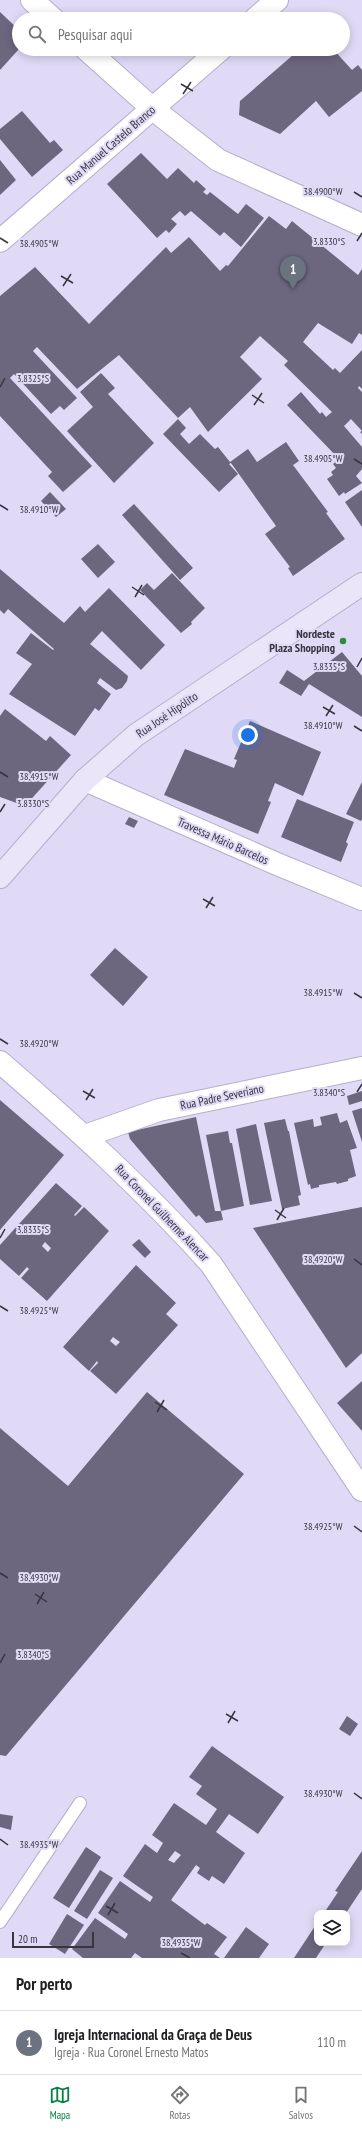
<!DOCTYPE html>
<html lang="pt">
<meta charset="utf-8">
<style>
body{margin:0;font-family:"PT Sans Narrow",sans-serif;background:#f6f6f6;color:#202124}
.controls{position:absolute;right:12px;bottom:12px;display:grid;overflow:hidden;border-radius:8px;box-shadow:0 2px 10px #0003}
.controls button{width:36px;height:36px;display:grid;place-items:center;padding:0;border:0;border-bottom:1px solid #e0e0e0;background:#fff;color:#202124;font:20px sans-serif}
.scale{position:absolute;left:12px;bottom:10px;width:82px;box-sizing:border-box;padding-left:4px;border:2px solid #373540;border-top:0;font-size:11px;line-height:14px;white-space:nowrap;color:#373540;-webkit-text-stroke:3px #e0daf6;paint-order:stroke}
.you{position:absolute;left:248px;top:735px;width:14px;height:14px;margin:-10px;border:3px solid #fff;border-radius:50%;background:#1a73e8;box-shadow:0 0 0 6px #1a73e833}
.badge{display:grid;place-items:center;width:26px;height:26px;border-radius:50%;background:#0b8043;color:#fff;font-size:13px;font-weight:700}
.pin{position:absolute;translate:-50% -33px;filter:drop-shadow(0 1px 2px #0008)}
.pin::after{content:'';position:absolute;top:21px;width:14px;height:12px;background:inherit;clip-path:polygon(0 0,100% 0,50% 100%)}
.list{margin:0;padding:0;list-style:none}
h2{display:flex;justify-content:space-between;align-items:center;height:52px;margin:0;padding:0 16px;font-size:17px}
h2 small{font-size:13px;font-weight:400;color:#757577}
.list li{display:grid;grid-template-columns:26px 1fr auto;gap:12px;align-items:center;box-sizing:border-box;height:64px;padding:0 16px;border-top:1px solid #e0e0e0}
.list b{display:block;font-size:15px;white-space:nowrap}
.list p{margin:0;font-size:13px;white-space:nowrap;color:#757577}
.list em{font-size:13px;font-style:normal;color:#757577}
.icon{flex:none;width:22px;height:22px;fill:none;stroke:currentColor;stroke-width:2;stroke-linecap:round;stroke-linejoin:round}
.map{position:relative;flex:none;width:362px;height:1958px;overflow:hidden}
.search{position:absolute;background:#fff;box-shadow:0 2px 10px #0003;left:12px;right:12px;top:12px;height:44px;display:flex;align-items:center;gap:10px;box-sizing:border-box;padding:0 14px;border-radius:22px;color:#757577;font-size:15px}
.sheet{height:116px;background:#fff}
nav{display:flex;justify-content:space-around;align-items:center;box-sizing:border-box;height:56px;border-top:1px solid #e0e0e0;background:#fff;font-size:11px;color:#757577}
nav a{display:grid;justify-items:center;gap:2px}
nav .on{color:#0b8043}
.map>svg:first-child{display:block}
.building{fill:#6c667f;fill-rule:evenodd}
.lines{fill:none;stroke-linecap:round;stroke-linejoin:round}
.service-casing{stroke:#b5afca;stroke-width:14}
.minor-casing{stroke:#b5afca;stroke-width:24}
.tertiary-casing{stroke:#b5afca;stroke-width:24}
.secondary-casing{stroke:#b5afca;stroke-width:24}
.service{stroke:#fff;stroke-width:12}
.minor{stroke:#fff;stroke-width:22}
.tertiary{stroke:#fff;stroke-width:22}
.secondary{stroke:#eae5f8;stroke-width:22}
.ticks{fill:none;stroke:#373540;stroke-width:1.5}
.poi-dot{fill:#2f8c3e;stroke:#e0daf6;stroke-width:1.5}
.labels{text-anchor:middle;stroke-width:4;stroke-linejoin:round;paint-order:stroke}
.street-label{font-size:12px;fill:#373540;stroke:#e0daf6}
.poi-label{font-size:12px;font-weight:bold;fill:#373540;stroke:#e0daf6;text-anchor:end}
.ticks-label{font-size:10px;text-anchor:middle;fill:#373540;stroke:#e0daf6;stroke-width:4;stroke-linejoin:round;paint-order:stroke}
</style>
<div class="map">
<svg width="362" height="1958" viewBox="0 0 362 1958">
<rect width="100%" height="100%" fill="#e0daf6"/>
<!-- building -->
<g class="building">
<polygon points="0,12 19,30 19,49 0,70"/>
<polygon points="300,49 333,49 352,70 358,65 362,70 362,91 329,117 316,101 280,134 239,115 240,101"/>
<polygon points="22,111 50,143 54,140 63,150 32,177 0,139 0,129"/>
<polygon points="141,153 167,179 178,168 194,183 196,180 206,189 203,192 207,195 210,192 238,214 246,204 264,218 241,247 224,232 220,236 191,211 185,216 180,211 171,219 177,224 169,233 166,230 157,238 107,184"/>
<polygon points="0,160 16,180 0,195"/>
<polygon points="269,216 286,229 292,221 358,275 362,269 362,335 359,333 352,344 318,323 303,342 333,370 335,368 340,373 362,350 362,389 359,386 358,388 362,392 362,434 360,432 362,431 351,419 344,426 362,447 362,469 356,476 362,483 345,494 344,492 339,496 327,479 333,475 331,472 336,468 333,464 339,459 287,405 301,392 320,414 322,412 326,417 332,412 284,365 288,361 260,336 240,357 262,379 208,432 190,407 178,418 119,355 77,389 37,347 33,351 77,398 64,410 60,406 51,414 14,374 10,378 92,466 63,492 48,476 52,472 0,416 0,296 35,267 89,324 166,247 171,253 189,237 220,271 226,265 228,266"/>
<polygon points="101,373 115,388 108,394 154,443 114,483 67,431 93,407 80,392"/>
<polygon points="178,419 186,428 180,434 189,444 200,434 215,449 218,447 230,462 248,449 257,462 286,442 299,461 293,465 328,512 326,513 345,539 293,576 288,568 290,567 265,534 276,526 231,463 229,464 238,474 219,492 163,434"/>
<polygon points="362,490 362,527 345,502"/>
<polygon points="50,492 66,509 56,517 41,501"/>
<polygon points="134,504 193,568 180,580 122,515"/>
<polygon points="98,544 115,562 98,578 81,559"/>
<polygon points="0,569 64,623 80,606 85,612 109,588 165,645 141,670 102,631 90,644 128,676 127,681 122,688 116,690 100,678 97,683 111,694 99,711 95,708 75,736 9,694 32,664 16,653 31,633 53,650 54,649 8,609 4,614 0,610"/>
<polygon points="172,573 205,608 191,622 192,624 181,633 140,590 147,583 154,590"/>
<polygon points="342,652 362,676 362,717 309,684 301,696 279,683 287,670 304,681"/>
<polygon points="5,709 46,741 50,736 71,755 25,806 0,797 0,716"/>
<polygon points="250,721 321,752 303,796 275,783 268,801 271,802 258,834 164,795 185,749 234,768 237,760 234,759"/>
<polygon points="362,782 362,819 361,821 346,814"/>
<polygon points="297,799 354,822 346,842 348,844 341,862 281,837"/>
<polygon points="129,817 138,821 134,828 125,824"/>
<polygon points="115,948 148,977 123,1006 90,975"/>
<polygon points="362,1091 362,1101 349,1105 347,1096"/>
<polygon points="0,1100 64,1155 0,1230"/>
<polygon points="362,1108 362,1142 352,1111"/>
<polygon points="337,1113 340,1123 347,1120 357,1148 350,1150 356,1176 348,1179 348,1181 337,1184 336,1182 319,1185 319,1187 311,1189 310,1184 308,1185 294,1123 313,1119 314,1127 322,1125 320,1117"/>
<polygon points="196,1117 215,1211 221,1211 223,1220 206,1223 199,1215 196,1217 130,1139 128,1132"/>
<polygon points="285,1119 288,1131 289,1131 301,1195 298,1196 300,1205 282,1209 264,1123"/>
<polygon points="256,1124 272,1201 250,1205 236,1129"/>
<polygon points="228,1131 230,1143 232,1143 244,1206 221,1211 206,1135"/>
<path d="M56 1183 82 1206 74 1215 75 1216 84 1207 109 1231 47 1301 21 1278 29 1269 27 1267 19 1276 0 1259V1245ZM45 1242 51 1248 48 1252 42 1246Z"/>
<polygon points="362,1207 362,1353 346,1368 253,1228"/>
<polygon points="139,1239 151,1252 145,1258 132,1245"/>
<path d="M136 1265 176 1303 166 1314 178 1325 116 1394 90 1371 98 1363 97 1361 89 1371 63 1347ZM113 1337 120 1342 116 1346 110 1341Z"/>
<polygon points="362,1381 362,1431 337,1403"/>
<polygon points="147,1392 244,1474 6,1756 0,1755 0,1428 68,1486"/>
<polygon points="347,1716 358,1724 350,1736 339,1729"/>
<path d="M212 1746 284 1797 258 1834 229 1814 216 1832 245 1853 224 1884 212 1876 209 1881 197 1873 200 1868 196 1865 171 1900 205 1925 207 1923 227 1937 214 1954 220 1958H142L135 1953 131 1958H83L72 1949 95 1918 125 1939 128 1934 98 1913 120 1881 150 1902 153 1897 123 1876 145 1844 157 1853 163 1843 152 1835 174 1803 206 1825 217 1809 196 1794 202 1786 189 1777ZM175 1851 181 1855 174 1863 168 1860Z"/>
<polygon points="0,1814 13,1816 11,1830 0,1827"/>
<polygon points="86,1847 101,1857 69,1908 53,1898"/>
<polygon points="362,1851 362,1889 346,1913 324,1913 338,1892 335,1891"/>
<polygon points="100,1870 113,1878 87,1919 74,1911"/>
<polygon points="67,1914 84,1925 65,1954 49,1944"/>
<polygon points="317,1923 317,1943 326,1943 316,1958 294,1958"/>
<polygon points="246,1927 269,1944 259,1958 224,1958"/>
</g>
<g class="lines">
<!-- service casing -->
<g class="service-casing">
<polyline id="service" points="0,1922 80,1803"/>
</g>
<!-- minor casing -->
<g class="minor-casing">
<g id="minor">
<polyline points="32,0 53,19"/>
<polyline points="86,49 153,109 218,160 362,225"/>
<polyline points="85,780 277,864 362,899"/>
<path d="M0 1062C74 1126 146 1191 211 1264L362 1490"/>
<polyline points="85,1136 159,1110 362,1068"/>
</g>
</g>
<!-- tertiary casing -->
<g class="tertiary-casing">
<g id="tertiary">
<polyline points="255,19 277,0"/>
<polyline points="0,241 221,49"/>
</g>
</g>
<!-- secondary casing -->
<g class="secondary-casing">
<polyline id="secondary" points="0,877 85,780 136,735 362,584"/>
</g>
<!-- service -->
<use href="#service" class="service"/>
<!-- minor -->
<use href="#minor" class="minor"/>
<!-- tertiary -->
<use href="#tertiary" class="tertiary"/>
<!-- secondary -->
<use href="#secondary" class="secondary"/>
</g>
<!-- ticks -->
<path class="ticks" d="M181 84 193 91M183 94 191 82M354 192 362 197M0 238 8 243M357 241 362 233M61 276 73 283M63 286 71 274M0 387 5 378M252 395 264 403M254 405 262 393M354 459 362 464M0 505 8 510M132 587 144 595M135 597 142 585M357 667 362 658M323 707 335 714M326 716 333 705M354 726 362 731M0 772 8 777M0 812 5 804M203 899 215 906M206 908 213 897M354 993 362 998M0 1039 8 1044M83 1091 95 1098M357 1092 362 1084M86 1100 93 1089M275 1210 286 1218M277 1220 284 1208M0 1238 5 1229M354 1259 362 1265M0 1306 8 1311M155 1402 167 1410M157 1412 164 1400M354 1526 362 1532M0 1573 8 1578M35 1594 47 1602M37 1604 44 1592M0 1663 5 1654M226 1714 238 1721M228 1723 235 1711M354 1793 362 1799M0 1839 8 1845M106 1906 118 1913M108 1915 115 1903M181 1953 190 1958"/>
<!-- markers -->
<circle class="poi-dot" cx="343" cy="641" r="4"/>
<g class="labels">
<!-- street labels -->
<g class="street-label">
<text transform="translate(111 145) rotate(-41)" y="4">Rua Manuel Castelo Branco</text>
<text transform="translate(167 715) rotate(-34)" y="4">Rua José Hipólito</text>
<text transform="translate(223 841) rotate(24)" y="4">Travessa Mário Barcelos</text>
<text transform="translate(222 1097) rotate(-12)" y="4">Rua Padre Severíano</text>
<text transform="translate(162 1213) rotate(46)" y="4">Rua Coronel Guilherme Alencar</text>
</g>
<!-- poi labels -->
<g class="poi-label">
<text x="335" y="638">Nordeste<tspan x="335" dy="14">Plaza Shopping</tspan></text>
</g>
</g>
<g class="ticks-label">
<text x="323" y="195">38.4900°W</text>
<text x="329" y="245">3.8330°S</text>
<text x="39" y="247">38.4905°W</text>
<text x="33" y="382">3.8325°S</text>
<text x="323" y="462">38.4905°W</text>
<text x="39" y="513">38.4910°W</text>
<text x="329" y="670">3.8335°S</text>
<text x="323" y="729">38.4910°W</text>
<text x="39" y="780">38.4915°W</text>
<text x="33" y="807">3.8330°S</text>
<text x="323" y="996">38.4915°W</text>
<text x="39" y="1047">38.4920°W</text>
<text x="329" y="1096">3.8340°S</text>
<text x="33" y="1233">3.8335°S</text>
<text x="323" y="1263">38.4920°W</text>
<text x="39" y="1314">38.4925°W</text>
<text x="323" y="1530">38.4925°W</text>
<text x="39" y="1581">38.4930°W</text>
<text x="33" y="1658">3.8340°S</text>
<text x="323" y="1797">38.4930°W</text>
<text x="39" y="1848">38.4935°W</text>
<text x="181" y="1946">38.4935°W</text>
</g>
</svg>
<div class="controls">
<button><svg class="icon" aria-label="layers" viewBox="0 0 24 24"><path d="M12 4l9 5-9 5-9-5zM3 14l9 5 9-5"/></svg></button>
</div>
<div class="scale">20 m</div>
<div class="you"></div>
<div class="pin badge" style="left:293px;top:289px;background:#6b7280">1</div>
<div class="search"><svg class="icon" aria-label="search" viewBox="0 0 24 24"><circle cx="10" cy="10" r="6"/><path d="M15 15l6 6"/></svg>Pesquisar aqui</div>
</div>
<section class="sheet">
<h2>Por perto<small></small></h2>
<ul class="list">
<li><span class="badge" style="background:#6b7280">1</span><div><b>Igreja Internacional da Graça de Deus</b><p>Igreja · Rua Coronel Ernesto Matos</p></div><em>110 m</em></li>
</ul>
</section>
<nav>
<a class="on"><svg class="icon" aria-label="map" viewBox="0 0 24 24"><path d="M3 6l6-2 6 2 6-2v14l-6 2-6-2-6 2zM9 4v14M15 6v14"/></svg>Mapa</a>
<a><svg class="icon" aria-label="directions" viewBox="0 0 24 24"><path d="M12 3l9 9-9 9-9-9zM9 14v-3h6M13 9l2 2-2 2"/></svg>Rotas</a>
<a><svg class="icon" aria-label="saved" viewBox="0 0 24 24"><path d="M7 4h10v16l-5-4-5 4z"/></svg>Salvos</a>
</nav>
